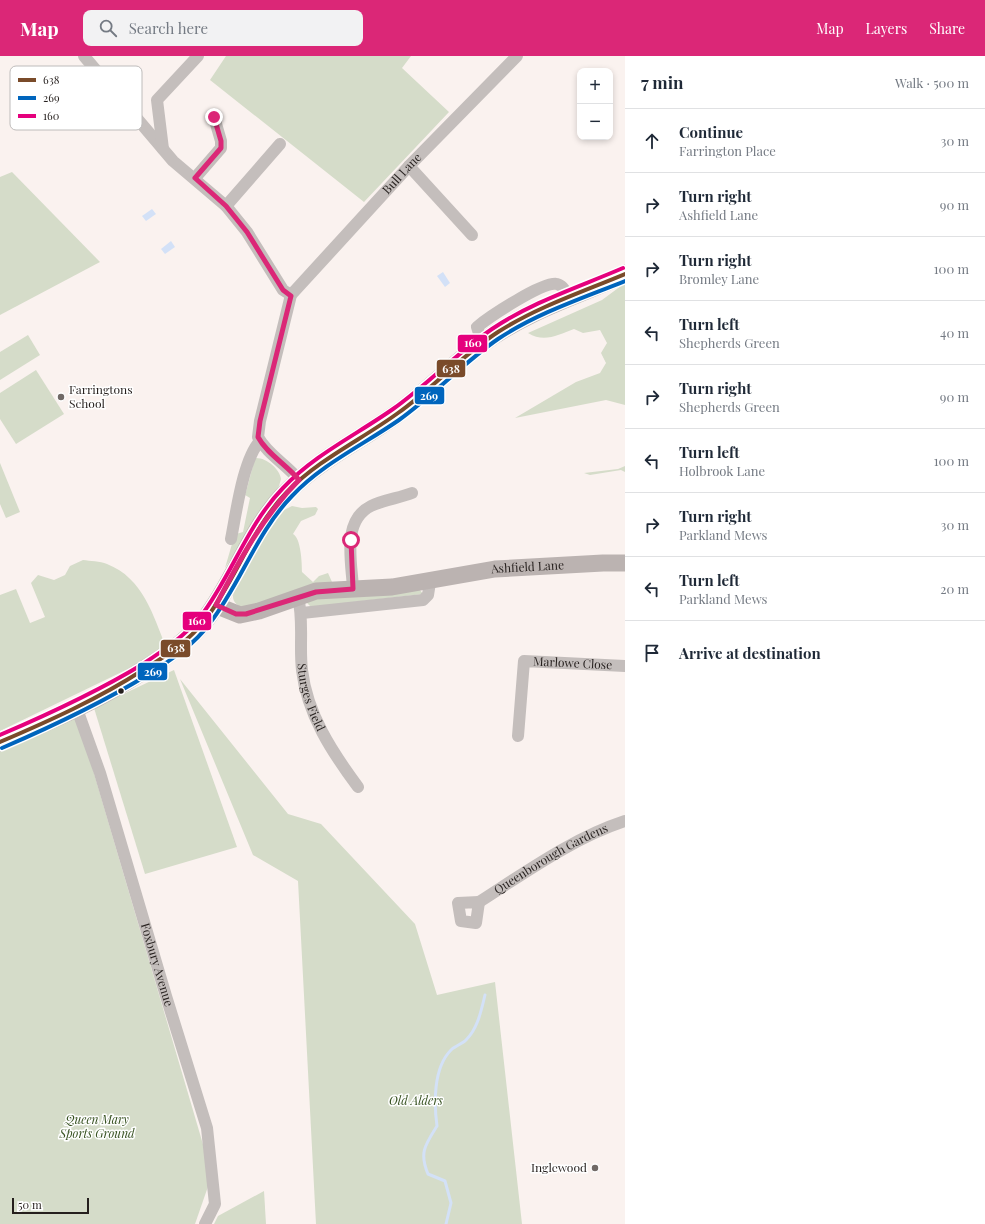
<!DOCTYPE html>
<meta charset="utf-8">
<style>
body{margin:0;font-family:"Playfair Display",serif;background:#f2f2f3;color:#1f2937}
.controls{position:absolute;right:12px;top:12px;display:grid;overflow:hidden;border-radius:8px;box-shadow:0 2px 6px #0003}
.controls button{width:36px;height:36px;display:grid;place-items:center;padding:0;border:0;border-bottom:1px solid #e0e1e3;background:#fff;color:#1f2937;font:20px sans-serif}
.scale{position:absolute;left:12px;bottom:10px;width:77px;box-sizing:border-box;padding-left:4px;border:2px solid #251f1d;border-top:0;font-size:11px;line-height:14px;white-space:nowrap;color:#251f1d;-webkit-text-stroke:3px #fff;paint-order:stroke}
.stop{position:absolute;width:12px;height:12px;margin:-9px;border:3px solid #db2777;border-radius:50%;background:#fff}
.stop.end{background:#db2777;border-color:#fff;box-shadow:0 1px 4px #0008}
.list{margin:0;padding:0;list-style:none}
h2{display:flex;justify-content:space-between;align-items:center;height:52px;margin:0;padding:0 16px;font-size:17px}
h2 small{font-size:13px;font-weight:400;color:#747a83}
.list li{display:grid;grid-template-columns:26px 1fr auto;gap:12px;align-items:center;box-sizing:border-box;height:64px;padding:0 16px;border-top:1px solid #e0e1e3}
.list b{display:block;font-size:15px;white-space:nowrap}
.list p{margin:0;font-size:13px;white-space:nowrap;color:#747a83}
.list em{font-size:13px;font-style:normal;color:#747a83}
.icon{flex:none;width:22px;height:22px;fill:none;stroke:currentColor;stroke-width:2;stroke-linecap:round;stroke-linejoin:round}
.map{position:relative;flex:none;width:625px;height:1168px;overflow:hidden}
header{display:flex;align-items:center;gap:24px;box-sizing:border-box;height:56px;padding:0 20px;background:#db2777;color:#fff}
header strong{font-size:19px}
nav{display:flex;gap:22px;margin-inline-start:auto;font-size:14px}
.search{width:280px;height:36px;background:#f2f2f3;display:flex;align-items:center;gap:10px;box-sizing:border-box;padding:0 14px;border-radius:8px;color:#747a83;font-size:15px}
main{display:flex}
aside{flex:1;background:#fff}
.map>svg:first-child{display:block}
.green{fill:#d5dcc9}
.water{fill:#d3e1f7}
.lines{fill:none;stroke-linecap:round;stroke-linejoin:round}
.stream{stroke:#d3e1f7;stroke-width:3}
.street{stroke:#c4bebc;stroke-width:12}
.secondary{stroke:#bbb3b1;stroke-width:17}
.primary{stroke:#beb6b4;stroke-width:19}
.bus-1-casing{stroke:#fff;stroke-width:7}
.bus-2-casing{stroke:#fff;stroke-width:7}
.bus-3-casing{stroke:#fff;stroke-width:7}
.bus-1{stroke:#7a4b2a;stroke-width:4}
.bus-2{stroke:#0065bd;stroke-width:4}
.bus-3{stroke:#e5007d;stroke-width:4}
.route{stroke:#db2777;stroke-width:5}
.poi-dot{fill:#706966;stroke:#fff;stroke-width:1.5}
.bus-dot{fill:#251f1d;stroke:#fff;stroke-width:1.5}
.labels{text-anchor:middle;stroke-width:3;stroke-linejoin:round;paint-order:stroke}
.street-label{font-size:12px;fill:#251f1d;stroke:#fff}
.poi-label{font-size:12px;fill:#251f1d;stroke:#fff;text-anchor:start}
.park-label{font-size:12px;font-style:italic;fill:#35501f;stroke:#fff}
.key{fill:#fff;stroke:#bebcbb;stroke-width:1}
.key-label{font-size:11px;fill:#251f1d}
.line-badge{stroke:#fff;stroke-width:1.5}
.badge-label{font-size:11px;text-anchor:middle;font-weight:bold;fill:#fff}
</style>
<header>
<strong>Map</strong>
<div class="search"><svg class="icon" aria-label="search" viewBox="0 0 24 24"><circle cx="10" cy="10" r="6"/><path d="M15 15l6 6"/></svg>Search here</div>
<nav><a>Map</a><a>Layers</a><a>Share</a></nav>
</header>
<main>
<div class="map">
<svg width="625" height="1168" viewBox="0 0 625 1168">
<rect width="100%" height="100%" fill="#faf2ef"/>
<!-- green -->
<g class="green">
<polygon points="226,0 411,0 402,12 449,56 364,146 210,24"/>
<polygon points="12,116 100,206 0,259 0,121"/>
<path d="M625 227V349L606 344 515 362 576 326 600 317 606 307 601 297 607 287 600 274 583 277 574 273C558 279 544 287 528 277L602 244Z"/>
<polygon points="28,279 40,299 0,324 0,296"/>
<polygon points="36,314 64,358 16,388 0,363 0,337"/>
<path d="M255 402C266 401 280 413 281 423L279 430 225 512 234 481 236 478 243 476 250 442 245 439 246 436Z"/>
<polygon points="0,407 20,456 6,462 0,448"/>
<polygon points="625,410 625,416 621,414 590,419 584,417 618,413"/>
<path d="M292 450 302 452 316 451 318 453 315 459 301 465 293 478C301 482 302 507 302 516L313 526 319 520 328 517 332 526 330 528 243 552C235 548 231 544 234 535L266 478 283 452 284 454Z"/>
<path d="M83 504C90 505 100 505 107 508 143 522 153 559 166 591L130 612 0 675V539L16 533 30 567 45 561 31 527 38 519 54 524 65 519 70 510Z"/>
<polygon points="420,534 423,538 311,551 306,546 306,544"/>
<polygon points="174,614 237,791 145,818 94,652"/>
<polygon points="180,623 288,758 321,768 415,868 437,939 495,926 522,1168 316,1168 298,825 253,799"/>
<polygon points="76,656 212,1119 195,1168 0,1168 0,691"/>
<polygon points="264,1135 266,1168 214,1168 218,1160"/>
</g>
<!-- water -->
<g class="water">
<polygon points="152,153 156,158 146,165 142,160"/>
<polygon points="171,185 175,191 165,198 161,193"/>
<polygon points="443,216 450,227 445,231 437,220"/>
</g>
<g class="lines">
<!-- stream -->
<path class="stream" d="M446 1168 451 1147 445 1125 428 1118C419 1097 425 1089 437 1070 434 1048 433 1012 451 994 455 990 462 988 466 984 478 972 481 955 485 939"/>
<!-- street -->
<g class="street">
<polyline points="84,0 173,105 226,150 247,176 283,234 291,239"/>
<polyline points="163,93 157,44 198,0"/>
<polyline points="409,110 472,179"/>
<polyline points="195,122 221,92 221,85 214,61"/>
<polyline points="226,150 280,88"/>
<path d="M482 287 477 271C489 261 543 225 557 228 564 230 566 236 568 242"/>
<path id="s1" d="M299 424C287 409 267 398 258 381L260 365 291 239 409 110 517 0"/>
<path d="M231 483C236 458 243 403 260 385"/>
<path d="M353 533C352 507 341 465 371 450 383 444 399 442 412 437"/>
<path id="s2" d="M298 541C304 565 299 589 302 614 307 658 332 696 358 731"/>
<polyline points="302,557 423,544 428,539 430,526"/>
<path id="s3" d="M77 653 100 717 166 940 207 1072 215 1148 205 1168"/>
<path id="s4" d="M518 680 524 605 625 610"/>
<path id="s5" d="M479 846C526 816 573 782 625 765"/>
<polygon points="479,846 476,867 461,865 458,847"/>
</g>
<!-- secondary -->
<path class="secondary" id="s6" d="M215 549 240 559 259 555 316 535 392 531 495 513 603 507H625"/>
<!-- primary -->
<path class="primary" d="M0 686C51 664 100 643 147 612 168 599 189 584 205 564 236 524 251 472 287 436 319 403 361 384 398 357 427 336 452 310 481 288 523 256 577 239 625 218"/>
<!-- bus-1 casing -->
<g class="bus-1-casing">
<path id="bus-1" d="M0 686C49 665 98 643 143 614 166 600 189 585 205 564 236 524 251 473 287 436 319 403 361 384 398 357 433 332 461 300 498 276 537 251 582 236 625 218"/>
</g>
<!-- bus-2 casing -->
<g class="bus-2-casing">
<path id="bus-2" d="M2 692C53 670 102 647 149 618 171 604 194 589 210 567 241 527 256 477 292 440 322 408 363 389 399 364 434 339 463 307 498 283 537 257 583 242 625 225"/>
</g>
<!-- bus-3 casing -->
<g class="bus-3-casing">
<path id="bus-3" d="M0 679C49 658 97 636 143 608 164 594 185 580 201 560 232 519 247 469 283 432 314 399 356 379 393 353 428 328 457 297 492 273 532 246 579 231 623 212"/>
</g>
<!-- bus-1 -->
<use href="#bus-1" class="bus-1"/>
<!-- bus-2 -->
<use href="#bus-2" class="bus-2"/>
<!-- bus-3 -->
<use href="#bus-3" class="bus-3"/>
</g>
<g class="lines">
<!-- route -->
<path class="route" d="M214 61 221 85V92L195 122 226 150 247 176 283 234 291 240 260 365 258 381C267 398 287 409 299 424 263 460 239 505 216 549L236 558H246L316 536 353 533 351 484"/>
</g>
<!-- markers -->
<g class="poi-dot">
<circle cx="61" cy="341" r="4"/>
<circle cx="595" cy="1112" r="4"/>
</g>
<circle class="bus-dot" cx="121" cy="635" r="3.5"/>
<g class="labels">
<!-- street labels -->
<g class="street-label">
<text dy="4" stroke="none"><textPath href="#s1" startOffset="370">Bull Lane</textPath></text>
<text dy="4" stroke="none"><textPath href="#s6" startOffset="320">Ashfield Lane</textPath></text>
<text dy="4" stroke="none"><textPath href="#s4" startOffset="124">Marlowe Close</textPath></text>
<text dy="4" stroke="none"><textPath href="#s2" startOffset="102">Sturges Field</textPath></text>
<text dy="4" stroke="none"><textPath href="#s5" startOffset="84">Queenborough Gardens</textPath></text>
<text dy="4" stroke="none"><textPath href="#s3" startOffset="268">Foxbury Avenue</textPath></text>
</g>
<!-- poi labels -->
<g class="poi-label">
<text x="69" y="338">Farringtons<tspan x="69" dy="14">School</tspan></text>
<text x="587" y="1116" text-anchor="end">Inglewood</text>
</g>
<!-- park labels -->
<g class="park-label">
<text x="416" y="1049">Old Alders</text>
<text x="97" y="1068">Queen Mary<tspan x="97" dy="14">Sports Ground</tspan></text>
</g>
</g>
<!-- legend -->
<rect x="10" y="10" width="132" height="64" rx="6" class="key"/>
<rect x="18" y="22" width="18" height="4" fill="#7a4b2a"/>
<rect x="18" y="40" width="18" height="4" fill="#0065bd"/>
<rect x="18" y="58" width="18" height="4" fill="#e5007d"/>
<g class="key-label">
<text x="43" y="28">638</text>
<text x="43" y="46">269</text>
<text x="43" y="64">160</text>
</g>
<g class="line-badge">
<rect x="457" y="278" width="31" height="19" rx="4" fill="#e5007d"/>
<rect x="436" y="303" width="30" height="19" rx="4" fill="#7a4b2a"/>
<rect x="414" y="330" width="31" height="19" rx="4" fill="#0065bd"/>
<rect x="182" y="555" width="30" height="20" rx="4" fill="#e5007d"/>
<rect x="160" y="583" width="31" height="19" rx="4" fill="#7a4b2a"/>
<rect x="137" y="606" width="31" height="19" rx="4" fill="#0065bd"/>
</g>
<g class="badge-label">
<text x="473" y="291">160</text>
<text x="451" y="317">638</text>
<text x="429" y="344">269</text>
<text x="197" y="569">160</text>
<text x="176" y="596">638</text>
<text x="153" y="620">269</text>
</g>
</svg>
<div class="controls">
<button>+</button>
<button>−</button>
</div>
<div class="scale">50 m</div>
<div class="stop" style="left:351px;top:484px"></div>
<div class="stop end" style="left:214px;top:61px"></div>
</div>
<aside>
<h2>7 min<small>Walk · 500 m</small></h2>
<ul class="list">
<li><svg class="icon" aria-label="ahead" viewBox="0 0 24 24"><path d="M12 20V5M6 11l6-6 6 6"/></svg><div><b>Continue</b><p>Farrington Place</p></div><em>30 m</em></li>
<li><svg class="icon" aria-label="right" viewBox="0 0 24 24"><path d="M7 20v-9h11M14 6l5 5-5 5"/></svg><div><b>Turn right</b><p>Ashfield Lane</p></div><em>90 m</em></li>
<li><svg class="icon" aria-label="right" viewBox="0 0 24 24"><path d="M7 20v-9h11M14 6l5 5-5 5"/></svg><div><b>Turn right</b><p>Bromley Lane</p></div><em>100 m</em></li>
<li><svg class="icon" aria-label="left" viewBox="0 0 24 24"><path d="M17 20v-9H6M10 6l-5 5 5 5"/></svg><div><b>Turn left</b><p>Shepherds Green</p></div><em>40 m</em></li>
<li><svg class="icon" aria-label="right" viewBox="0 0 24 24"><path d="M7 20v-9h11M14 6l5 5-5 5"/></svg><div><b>Turn right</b><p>Shepherds Green</p></div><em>90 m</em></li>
<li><svg class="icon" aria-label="left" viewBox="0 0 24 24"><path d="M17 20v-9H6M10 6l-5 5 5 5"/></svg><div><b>Turn left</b><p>Holbrook Lane</p></div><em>100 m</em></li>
<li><svg class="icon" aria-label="right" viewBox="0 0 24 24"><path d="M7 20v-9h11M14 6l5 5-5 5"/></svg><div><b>Turn right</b><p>Parkland Mews</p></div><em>30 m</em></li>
<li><svg class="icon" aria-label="left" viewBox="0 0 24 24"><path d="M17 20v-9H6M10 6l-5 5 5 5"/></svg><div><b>Turn left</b><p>Parkland Mews</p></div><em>20 m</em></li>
<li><svg class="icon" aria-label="arrive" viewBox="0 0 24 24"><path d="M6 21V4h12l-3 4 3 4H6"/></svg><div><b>Arrive at destination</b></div></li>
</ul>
</aside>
</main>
